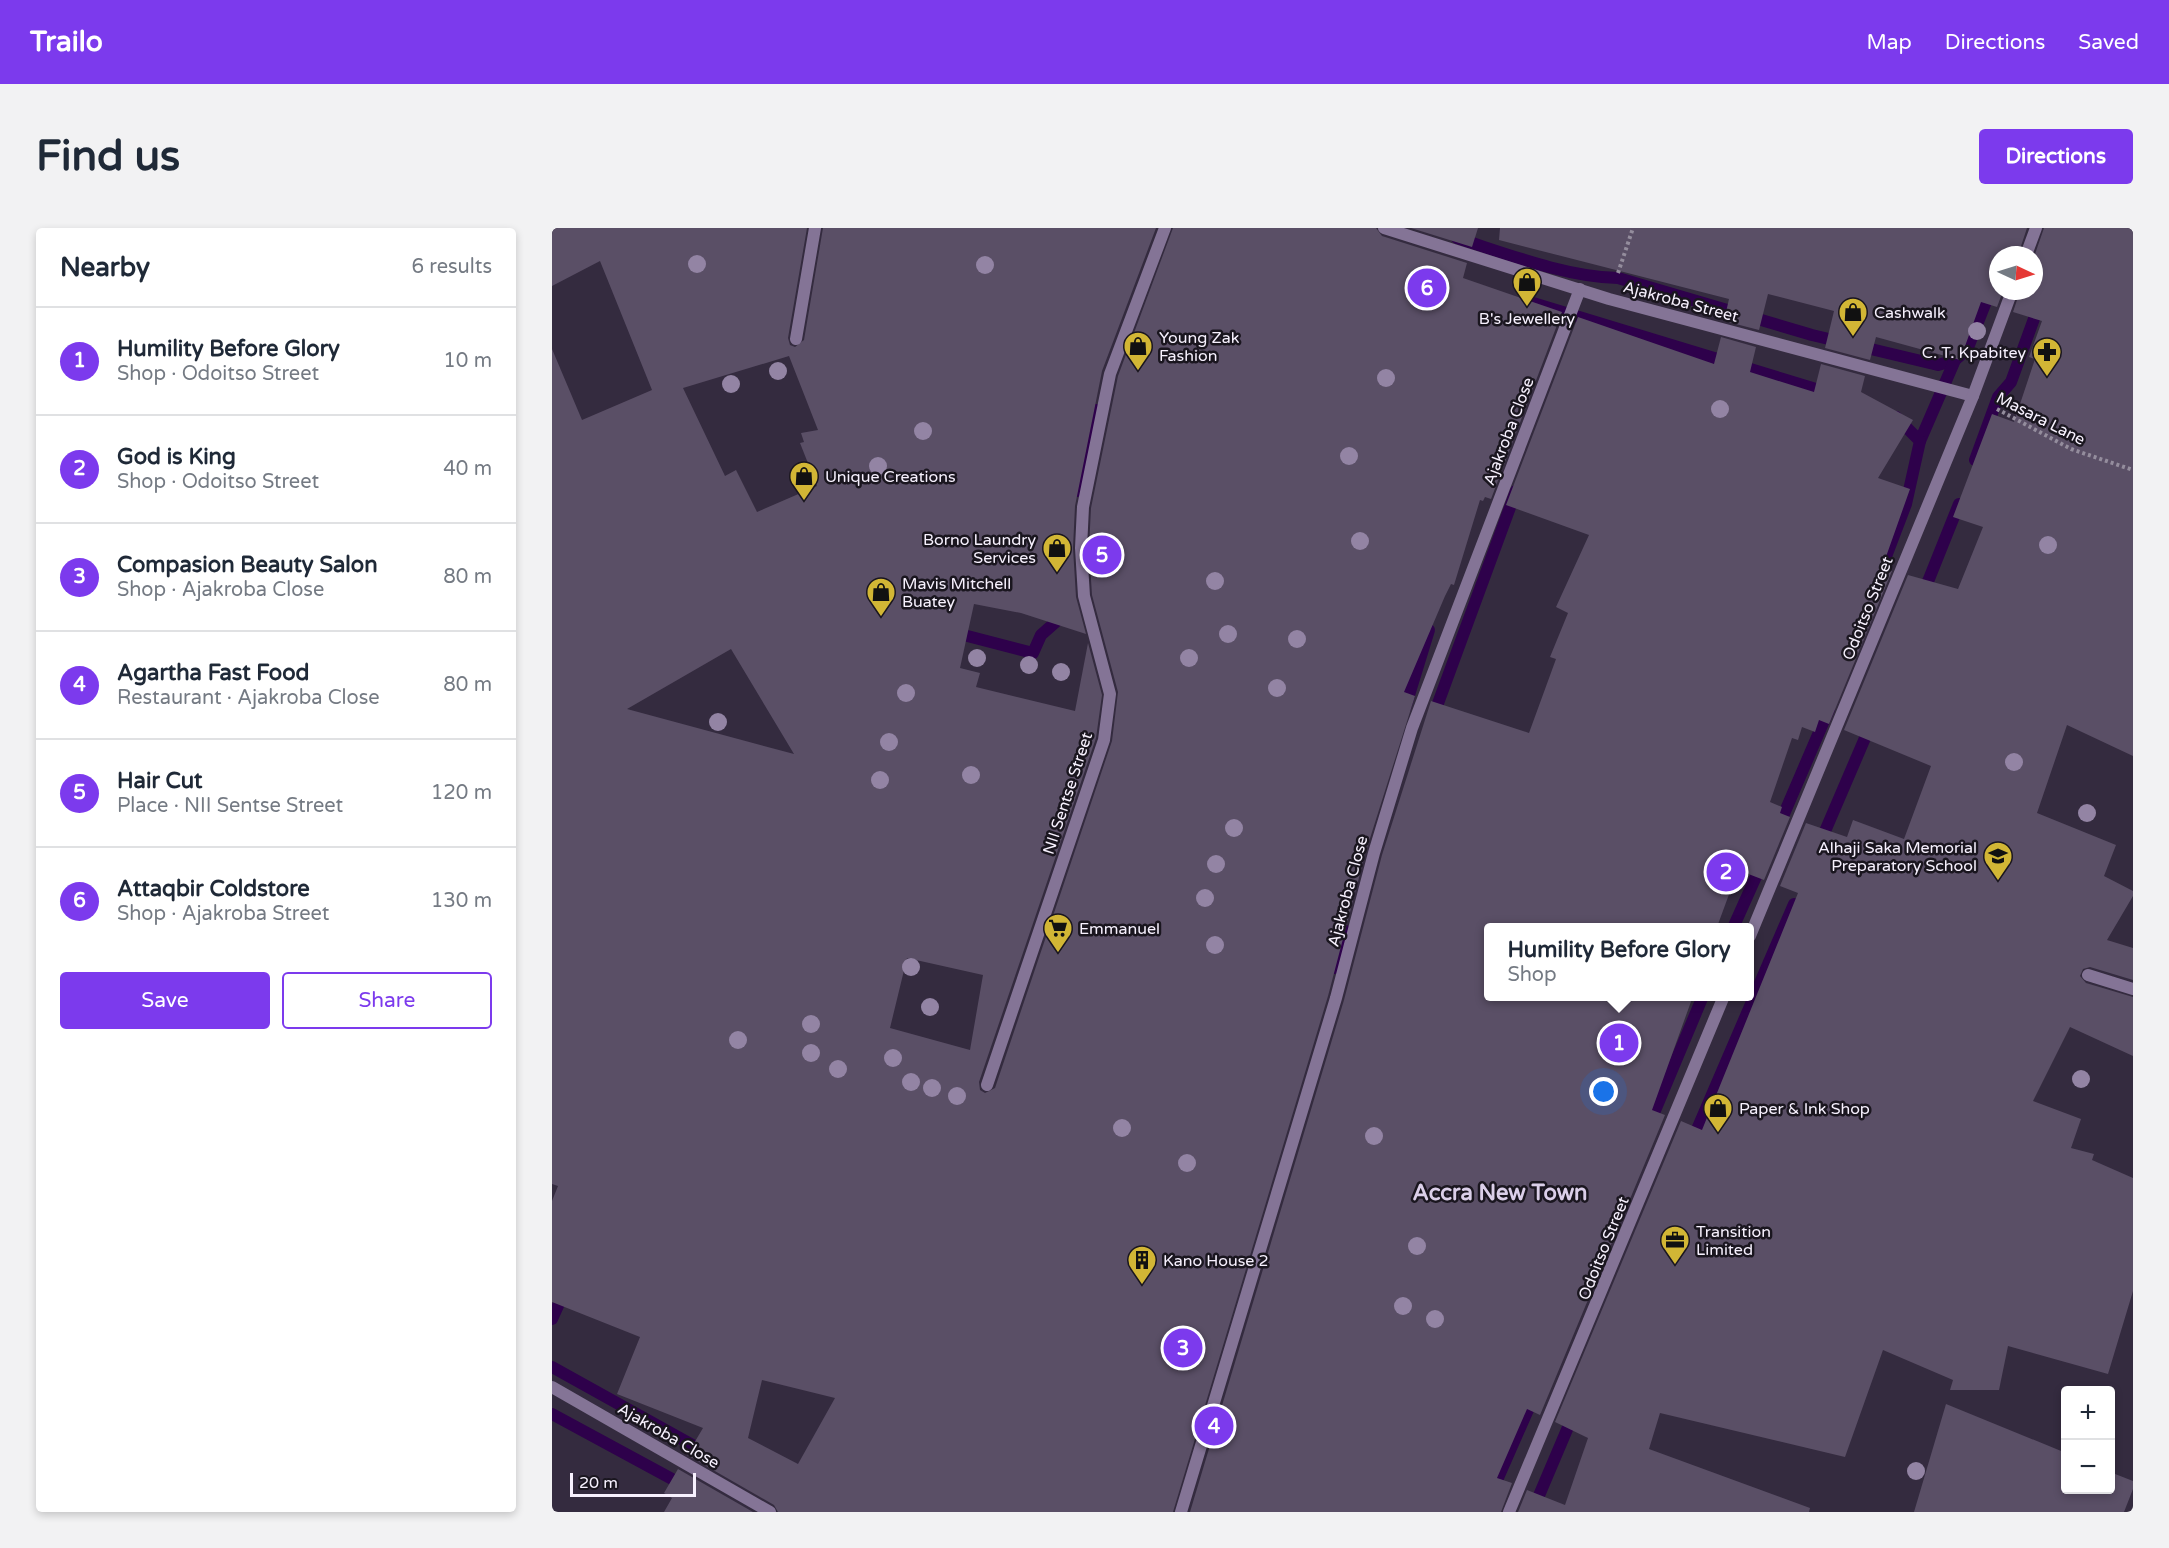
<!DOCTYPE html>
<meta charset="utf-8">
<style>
body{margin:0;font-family:"Varela Round",sans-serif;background:#f2f2f3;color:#1f2937}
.controls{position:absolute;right:18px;bottom:18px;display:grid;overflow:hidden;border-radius:6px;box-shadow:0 3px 9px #0003}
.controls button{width:54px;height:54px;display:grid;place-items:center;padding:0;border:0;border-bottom:2px solid #e0e1e3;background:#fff;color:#1f2937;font:30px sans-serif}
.compass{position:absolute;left:1437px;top:18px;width:54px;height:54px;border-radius:50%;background:#fff;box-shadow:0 3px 9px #0003;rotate:94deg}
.scale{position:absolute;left:18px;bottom:15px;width:126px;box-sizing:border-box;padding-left:6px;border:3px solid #f7f1fe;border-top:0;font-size:16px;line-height:21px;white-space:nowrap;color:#f7f1fe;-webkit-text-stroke:4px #1a161f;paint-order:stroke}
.you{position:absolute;left:1052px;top:864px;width:21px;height:21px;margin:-15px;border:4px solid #fff;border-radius:50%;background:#1a73e8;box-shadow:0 0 0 9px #1a73e833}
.badge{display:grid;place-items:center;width:39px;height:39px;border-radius:50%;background:#7c3aed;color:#fff;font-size:20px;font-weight:700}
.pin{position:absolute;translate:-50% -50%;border:3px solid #fff;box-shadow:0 2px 6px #0006}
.popup{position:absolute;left:932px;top:695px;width:270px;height:78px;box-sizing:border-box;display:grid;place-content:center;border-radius:6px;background:#fff;filter:drop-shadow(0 2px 4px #0005);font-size:20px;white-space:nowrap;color:#747a83}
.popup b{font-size:22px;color:#1f2937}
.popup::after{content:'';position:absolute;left:50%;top:100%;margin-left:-12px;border:12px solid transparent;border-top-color:#fff}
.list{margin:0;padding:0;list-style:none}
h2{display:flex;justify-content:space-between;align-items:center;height:78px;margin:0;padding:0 24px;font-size:26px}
h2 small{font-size:20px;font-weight:400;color:#747a83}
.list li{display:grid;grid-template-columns:39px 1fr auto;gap:18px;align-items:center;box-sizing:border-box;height:108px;padding:0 24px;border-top:2px solid #e0e1e3}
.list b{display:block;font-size:22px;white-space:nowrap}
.list p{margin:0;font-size:20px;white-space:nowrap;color:#747a83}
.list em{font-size:20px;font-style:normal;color:#747a83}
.actions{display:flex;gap:12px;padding:18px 24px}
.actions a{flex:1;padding:14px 0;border:2px solid #7c3aed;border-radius:6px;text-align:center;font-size:21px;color:#7c3aed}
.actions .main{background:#7c3aed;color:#fff}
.map{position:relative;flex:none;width:1581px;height:1284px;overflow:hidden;border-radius:6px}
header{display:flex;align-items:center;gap:36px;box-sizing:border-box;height:84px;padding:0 30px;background:#7c3aed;color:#fff}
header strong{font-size:28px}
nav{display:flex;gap:33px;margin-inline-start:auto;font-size:21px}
.intro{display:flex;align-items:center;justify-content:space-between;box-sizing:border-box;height:144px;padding:0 36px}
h1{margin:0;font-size:42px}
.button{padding:15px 27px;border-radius:6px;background:#7c3aed;color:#fff;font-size:21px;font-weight:700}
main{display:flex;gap:36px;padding:0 36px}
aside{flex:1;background:#fff;border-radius:6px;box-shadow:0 3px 9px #0003}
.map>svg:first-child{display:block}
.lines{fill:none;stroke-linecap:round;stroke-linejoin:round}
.stream{stroke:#2e014b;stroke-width:12}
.building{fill:#5a4f66;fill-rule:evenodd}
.path{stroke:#948d9d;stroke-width:4;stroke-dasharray:3 3;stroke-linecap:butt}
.street{stroke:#847496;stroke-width:12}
.tree{fill:#9384a4}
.labels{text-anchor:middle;stroke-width:5;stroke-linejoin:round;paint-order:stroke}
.street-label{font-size:16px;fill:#f7f1fe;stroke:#1a161f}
.poi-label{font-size:16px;fill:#f7f1fe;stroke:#1a161f;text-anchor:start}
.district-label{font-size:22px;font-weight:bold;fill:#dbcfe9;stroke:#1a161f}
</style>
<header>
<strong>Trailo</strong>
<nav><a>Map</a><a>Directions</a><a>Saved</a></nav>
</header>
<div class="intro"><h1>Find us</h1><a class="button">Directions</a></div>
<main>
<aside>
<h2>Nearby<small>6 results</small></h2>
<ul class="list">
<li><span class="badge">1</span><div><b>Humility Before Glory</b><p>Shop · Odoitso Street</p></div><em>10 m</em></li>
<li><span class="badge">2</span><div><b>God is King</b><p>Shop · Odoitso Street</p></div><em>40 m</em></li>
<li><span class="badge">3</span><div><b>Compasion Beauty Salon</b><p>Shop · Ajakroba Close</p></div><em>80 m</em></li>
<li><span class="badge">4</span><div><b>Agartha Fast Food</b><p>Restaurant · Ajakroba Close</p></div><em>80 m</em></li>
<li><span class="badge">5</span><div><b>Hair Cut</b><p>Place · NII Sentse Street</p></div><em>120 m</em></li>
<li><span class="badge">6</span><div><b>Attaqbir Coldstore</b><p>Shop · Ajakroba Street</p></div><em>130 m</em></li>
</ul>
<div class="actions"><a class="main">Save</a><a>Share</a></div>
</aside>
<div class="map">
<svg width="1581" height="1284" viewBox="0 0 1581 1284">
<rect width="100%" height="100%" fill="#342b3f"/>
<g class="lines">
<!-- stream -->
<g class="stream">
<path d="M905 10C955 26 1014 49 1066 50L1260 107 1386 137 1403 132 1415 122 1446 43"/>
<polyline points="981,75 1277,165"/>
<polyline points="1368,213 1403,132"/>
<polyline points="1423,232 1446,169 1459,154 1487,77"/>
<polyline points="524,263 544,182"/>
<polyline points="1325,352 1354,276 1368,213 1344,189"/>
<polyline points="1371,366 1407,276"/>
<polyline points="400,404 481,425 489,407 506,392 510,383"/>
<polyline points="853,480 877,402"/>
<polyline points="881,489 964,263"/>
<polyline points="1226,600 1277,481"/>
<polyline points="1268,615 1319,496"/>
<polyline points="1181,700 1210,635"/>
<polyline points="782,740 792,702"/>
<polyline points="1097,897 1151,768"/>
<polyline points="1140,913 1242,676"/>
<polyline points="0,1091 13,1062"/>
<polyline points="0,1139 153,1224"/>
<polyline points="0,1186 133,1258"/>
<polyline points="931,1284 982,1168"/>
<polyline points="980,1284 1022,1185"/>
</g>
</g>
<!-- building -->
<g class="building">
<path d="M0 0H255L236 110 238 117 243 119 252 112 271 0H604L550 143 523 278 521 320 524 369 534 406 469 385 422 376 408 440 428 445 424 459 523 483 536 415 550 467 544 510 427 854 428 862 433 865 443 860 560 513 566 464 540 367 537 320 539 280 566 148 621 0H824L830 8 915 35 911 50 1010 84 939 271 933 269 931 273 928 272 902 357 899 356 893 368 852 464 863 468 814 623 776 768 621 1284H226L222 1277 135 1227 151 1200 65 1166 88 1109 0 1074V973L6 958 0 956V121L30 192 100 162 48 33 0 58ZM237 128 266 202 249 205 252 214 248 215 265 258 205 284 184 242 173 248 131 160ZM179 421 242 526 75 481ZM355 730 431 747 418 822 338 800ZM210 1152 283 1170 246 1236 196 1210Z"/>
<polygon points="859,0 926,0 920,19"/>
<polygon points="948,0 1475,0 1466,27 1446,27 1446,63 1451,63 1445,79 1429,74 1408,132 1324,109 1318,132 1273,120 1282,83 1216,66 1207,102 1172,93 1177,71 947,12"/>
<polygon points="1492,0 1581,0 1581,528 1515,497 1485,585 1564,617 1552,648 1581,663 1581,668 1555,712 1581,720 1581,752 1538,739 1531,741 1528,748 1534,755 1581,769 1581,828 1518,799 1481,873 1529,891 1519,920 1542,926 1540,932 1581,950 1581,1063 1556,1146 1456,1118 1447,1162 1398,1162 1401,1152 1331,1122 1293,1229 1108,1185 1097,1221 1258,1280 1257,1284 966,1284 975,1262 1013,1277 1036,1210 1003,1194 1129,893 1150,902 1246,665 1228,658 1254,595 1295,609 1301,592 1352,611 1379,538 1292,502 1356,347 1406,361 1431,299 1401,289 1440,186 1462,194 1483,131 1477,129 1490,93 1461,84 1468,63 1482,63 1482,29"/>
<polygon points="1026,89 1162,136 1169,109 1204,119 1198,144 1262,164 1269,136 1313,148 1309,164 1361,192 1326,250 1358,261 1330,340 1340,343 1277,496 1267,492 1263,504 1250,499 1246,512 1240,510 1218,574 1230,579 1228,585 1238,589 1212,652 1186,642 1165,699 936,699 936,768 1141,768 1100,882 1113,887 988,1187 975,1181 945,1250 960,1255 949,1284 638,1284 792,772 830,627 879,473 977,505 1004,431 998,429 1016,385 1004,379 1037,307 954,277"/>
<polygon points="1394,1176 1514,1225 1514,1262 1558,1262 1558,1244 1581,1253 1581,1261 1572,1284 1362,1284"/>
<polygon points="126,1241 201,1284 112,1284 120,1270 112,1265"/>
</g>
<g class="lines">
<!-- path -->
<g class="path">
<polyline points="1066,45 1081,0"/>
<polyline points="1445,181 1519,221 1581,242"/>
</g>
<!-- street -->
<g class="street">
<polyline points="832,0 1057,71 1421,168"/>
<polyline points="1474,27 1484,0"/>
<polyline points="244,111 263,0"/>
<polyline points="1198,708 1421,168 1460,63"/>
<polyline points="1536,747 1581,761"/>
<polyline points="435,857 552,512 558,466 532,368 529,320 531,279 558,146 613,0"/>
<polyline points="0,1159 218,1284"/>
<polyline points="629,1284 784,770 822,625 860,500 1028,61"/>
<polyline points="957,1284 1172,768"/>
</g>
</g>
<!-- trees -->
<g class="tree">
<circle cx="145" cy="36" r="9"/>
<circle cx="433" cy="37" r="9"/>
<circle cx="1425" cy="103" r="9"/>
<circle cx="226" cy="143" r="9"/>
<circle cx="834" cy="150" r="9"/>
<circle cx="179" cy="156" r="9"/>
<circle cx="1168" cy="181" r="9"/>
<circle cx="371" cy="203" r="9"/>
<circle cx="797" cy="228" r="9"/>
<circle cx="326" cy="238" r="9"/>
<circle cx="808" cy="313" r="9"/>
<circle cx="1496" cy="317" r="9"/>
<circle cx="663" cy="353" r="9"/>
<circle cx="676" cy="406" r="9"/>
<circle cx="745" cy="411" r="9"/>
<circle cx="425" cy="430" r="9"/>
<circle cx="637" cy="430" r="9"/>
<circle cx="477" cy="437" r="9"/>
<circle cx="509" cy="444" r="9"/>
<circle cx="725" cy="460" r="9"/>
<circle cx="354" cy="465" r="9"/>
<circle cx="166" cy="494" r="9"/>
<circle cx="337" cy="514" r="9"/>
<circle cx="1462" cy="534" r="9"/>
<circle cx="419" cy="547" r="9"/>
<circle cx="328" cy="552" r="9"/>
<circle cx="1535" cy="585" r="9"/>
<circle cx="682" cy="600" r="9"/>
<circle cx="664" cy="636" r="9"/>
<circle cx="653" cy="670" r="9"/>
<circle cx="663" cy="717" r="9"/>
<circle cx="359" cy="739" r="9"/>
<circle cx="378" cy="779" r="9"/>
<circle cx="259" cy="796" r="9"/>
<circle cx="186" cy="812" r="9"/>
<circle cx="259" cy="825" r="9"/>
<circle cx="341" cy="830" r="9"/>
<circle cx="286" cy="841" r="9"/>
<circle cx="1529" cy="851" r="9"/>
<circle cx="359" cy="854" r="9"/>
<circle cx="380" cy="860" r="9"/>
<circle cx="405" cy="868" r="9"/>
<circle cx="570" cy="900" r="9"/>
<circle cx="822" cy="908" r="9"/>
<circle cx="635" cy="935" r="9"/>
<circle cx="865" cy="1018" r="9"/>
<circle cx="851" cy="1078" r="9"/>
<circle cx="883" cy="1091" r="9"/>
<circle cx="1364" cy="1243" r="9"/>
</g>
<!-- icons -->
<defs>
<g id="shop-pin" transform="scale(1.5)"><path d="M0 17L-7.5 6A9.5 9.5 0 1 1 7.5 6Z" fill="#d2b635" stroke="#1a161f"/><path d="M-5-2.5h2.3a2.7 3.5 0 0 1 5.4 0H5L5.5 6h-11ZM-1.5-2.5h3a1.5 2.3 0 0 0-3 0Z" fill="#111"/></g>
<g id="pharmacy-pin" transform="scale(1.5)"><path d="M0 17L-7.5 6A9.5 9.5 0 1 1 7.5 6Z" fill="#d2b635" stroke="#1a161f"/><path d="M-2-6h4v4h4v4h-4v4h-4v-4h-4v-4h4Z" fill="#111"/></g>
<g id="school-pin" transform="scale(1.5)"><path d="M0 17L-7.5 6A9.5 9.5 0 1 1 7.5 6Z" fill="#d2b635" stroke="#1a161f"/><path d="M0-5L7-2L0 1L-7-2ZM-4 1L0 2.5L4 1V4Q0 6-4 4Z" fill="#111"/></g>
<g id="supermarket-pin" transform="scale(1.5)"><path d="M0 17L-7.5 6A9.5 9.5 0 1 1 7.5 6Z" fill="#d2b635" stroke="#1a161f"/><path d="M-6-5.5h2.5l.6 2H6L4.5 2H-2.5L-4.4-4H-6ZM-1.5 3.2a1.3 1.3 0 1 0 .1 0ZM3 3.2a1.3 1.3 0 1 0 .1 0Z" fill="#111"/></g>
<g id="office-pin" transform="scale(1.5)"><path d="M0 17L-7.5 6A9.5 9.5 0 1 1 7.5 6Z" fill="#d2b635" stroke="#1a161f"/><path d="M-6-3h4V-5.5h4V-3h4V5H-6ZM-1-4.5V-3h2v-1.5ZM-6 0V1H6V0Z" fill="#111"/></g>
<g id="building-pin" transform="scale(1.5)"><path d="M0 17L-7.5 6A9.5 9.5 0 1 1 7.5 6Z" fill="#d2b635" stroke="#1a161f"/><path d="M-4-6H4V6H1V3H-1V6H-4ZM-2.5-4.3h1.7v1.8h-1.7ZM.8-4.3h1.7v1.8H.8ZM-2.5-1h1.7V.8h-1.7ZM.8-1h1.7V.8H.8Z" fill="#111"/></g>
</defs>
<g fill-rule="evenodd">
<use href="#shop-pin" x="975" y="54"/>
<use href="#shop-pin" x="1301" y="84"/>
<use href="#shop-pin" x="586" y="118"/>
<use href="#pharmacy-pin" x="1495" y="124"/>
<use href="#shop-pin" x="252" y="248"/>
<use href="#shop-pin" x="505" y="320"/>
<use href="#shop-pin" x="329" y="364"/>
<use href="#school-pin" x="1446" y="628"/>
<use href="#supermarket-pin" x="506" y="700"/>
<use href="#shop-pin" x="1166" y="880"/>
<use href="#office-pin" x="1123" y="1012"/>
<use href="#building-pin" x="590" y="1032"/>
</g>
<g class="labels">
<!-- street labels -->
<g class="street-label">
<text transform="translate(1129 73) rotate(15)" y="6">Ajakroba Street</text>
<text transform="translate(1489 190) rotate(27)" y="6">Masara Lane</text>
<text transform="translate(956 203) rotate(-69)" y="6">Ajakroba Close</text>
<text transform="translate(1315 380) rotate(-68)" y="6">Odoitso Street</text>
<text transform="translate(515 565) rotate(-72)" y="6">NII Sentse Street</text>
<text transform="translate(795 663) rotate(-75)" y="6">Ajakroba Close</text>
<text transform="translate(1051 1020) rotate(-68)" y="6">Odoitso Street</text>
<text transform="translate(117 1207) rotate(30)" y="6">Ajakroba Close</text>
</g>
<!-- poi labels -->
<g class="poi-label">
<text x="1322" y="90">Cashwalk</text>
<text x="975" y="96" text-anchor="middle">B's Jewellery</text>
<text x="607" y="115">Young Zak<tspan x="607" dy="18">Fashion</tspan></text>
<text x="1474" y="130" text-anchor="end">C. T. Kpabitey</text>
<text x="273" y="254">Unique Creations</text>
<text x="484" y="317" text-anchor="end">Borno Laundry<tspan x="484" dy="18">Services</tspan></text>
<text x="350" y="361">Mavis Mitchell<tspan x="350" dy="18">Buatey</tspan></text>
<text x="1425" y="625" text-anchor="end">Alhaji Saka Memorial<tspan x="1425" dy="18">Preparatory School</tspan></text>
<text x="527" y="706">Emmanuel</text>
<text x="1187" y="886">Paper &amp; Ink Shop</text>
<text x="1144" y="1009">Transition<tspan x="1144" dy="18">Limited</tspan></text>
<text x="611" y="1038">Kano House 2</text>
</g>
<!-- district labels -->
<g class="district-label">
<text x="948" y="972">Accra New Town</text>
</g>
</g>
</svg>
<div class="controls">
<button>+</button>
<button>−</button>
</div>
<svg class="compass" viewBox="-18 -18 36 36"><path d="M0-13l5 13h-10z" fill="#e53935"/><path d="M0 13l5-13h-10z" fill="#747a83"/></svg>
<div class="scale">20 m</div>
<div class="you"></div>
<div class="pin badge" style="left:1067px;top:815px">1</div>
<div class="popup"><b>Humility Before Glory</b>Shop</div>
<div class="pin badge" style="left:1174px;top:644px">2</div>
<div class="pin badge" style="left:631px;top:1120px">3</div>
<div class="pin badge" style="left:662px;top:1198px">4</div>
<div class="pin badge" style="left:550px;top:327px">5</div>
<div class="pin badge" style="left:875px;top:60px">6</div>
</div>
</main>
